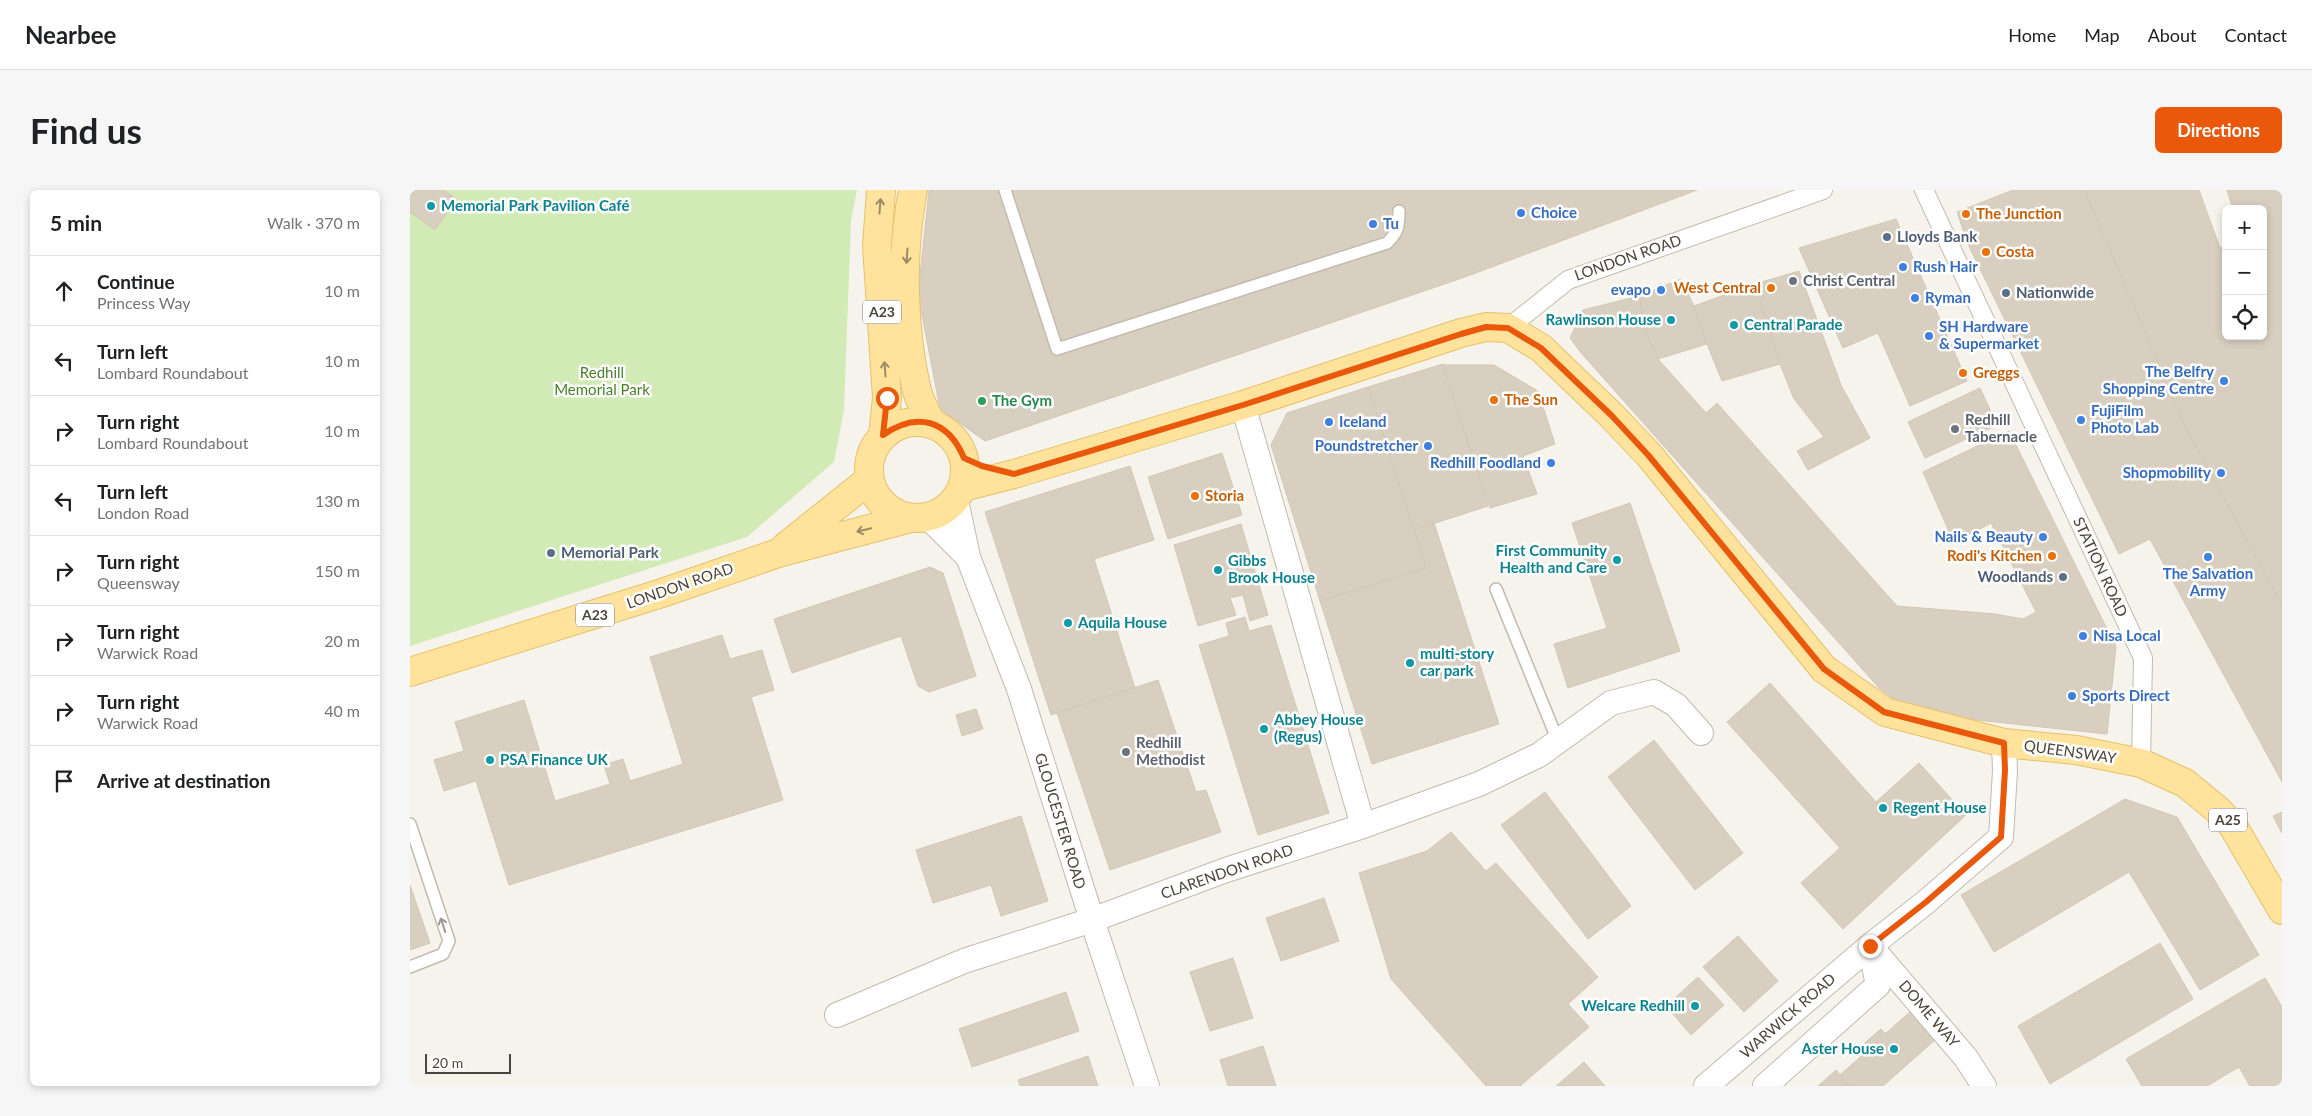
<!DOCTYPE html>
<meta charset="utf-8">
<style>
body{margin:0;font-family:Lato,sans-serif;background:#f6f6f6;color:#202124}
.controls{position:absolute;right:15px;top:15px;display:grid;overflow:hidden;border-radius:8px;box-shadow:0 2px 8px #0003}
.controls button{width:45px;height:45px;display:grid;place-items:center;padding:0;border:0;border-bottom:1px solid #e0e0e0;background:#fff;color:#202124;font:25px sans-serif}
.scale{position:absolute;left:15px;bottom:12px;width:86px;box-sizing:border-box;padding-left:5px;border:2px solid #4b4439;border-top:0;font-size:14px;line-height:18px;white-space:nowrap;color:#4b4439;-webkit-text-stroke:4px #fff;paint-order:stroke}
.stop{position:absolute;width:15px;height:15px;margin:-11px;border:4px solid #ea580c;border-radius:50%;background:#fff}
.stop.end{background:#ea580c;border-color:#fff;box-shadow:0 1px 5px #0008}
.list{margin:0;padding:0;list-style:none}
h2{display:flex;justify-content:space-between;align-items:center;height:65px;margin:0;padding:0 20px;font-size:21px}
h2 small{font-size:16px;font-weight:400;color:#757577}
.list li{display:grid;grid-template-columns:32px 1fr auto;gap:15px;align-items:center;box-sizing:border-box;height:70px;padding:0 20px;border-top:1px solid #e0e0e0}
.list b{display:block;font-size:19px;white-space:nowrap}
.list p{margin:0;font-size:16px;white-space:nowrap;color:#757577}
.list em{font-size:16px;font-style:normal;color:#757577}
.icon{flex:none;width:28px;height:28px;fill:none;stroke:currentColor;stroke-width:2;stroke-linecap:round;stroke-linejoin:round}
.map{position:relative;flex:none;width:1872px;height:896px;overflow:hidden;border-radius:8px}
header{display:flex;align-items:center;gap:30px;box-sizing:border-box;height:70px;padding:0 25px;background:#fff;border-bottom:1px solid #e0e0e0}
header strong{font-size:24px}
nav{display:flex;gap:28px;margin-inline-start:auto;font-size:18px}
.intro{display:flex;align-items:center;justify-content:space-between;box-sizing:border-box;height:120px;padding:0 30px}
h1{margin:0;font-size:35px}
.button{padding:12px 22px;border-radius:8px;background:#ea580c;color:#fff;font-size:18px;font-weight:700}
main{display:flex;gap:30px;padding:0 30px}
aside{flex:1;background:#fff;border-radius:8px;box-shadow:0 2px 8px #0003}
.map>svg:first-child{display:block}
.green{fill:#d2eab5}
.building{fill:#d8cfc1;stroke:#d3c7b4}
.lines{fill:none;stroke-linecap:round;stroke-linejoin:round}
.service-casing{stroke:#c2bbae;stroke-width:14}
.pedestrian-casing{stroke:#c2bbae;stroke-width:20}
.minor-casing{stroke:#c2bbae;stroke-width:26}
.primary-casing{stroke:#e6c16a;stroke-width:30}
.service{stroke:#fff;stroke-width:11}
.pedestrian{stroke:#fff;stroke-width:18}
.minor{stroke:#fff;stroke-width:24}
.primary{stroke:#ffe39c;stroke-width:28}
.oneway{stroke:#9c8c66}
.oneway2{stroke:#9c9892}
.route{stroke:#ea580c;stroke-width:6}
.culture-dot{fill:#0f9aa8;stroke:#fff;stroke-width:2}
.shop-dot{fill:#3f7fe0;stroke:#fff;stroke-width:2}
.food-dot{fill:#e8710a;stroke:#fff;stroke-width:2}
.service-dot{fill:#5c6f8a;stroke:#fff;stroke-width:2}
.worship-dot{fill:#6b7280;stroke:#fff;stroke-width:2}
.leisure-dot{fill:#2e9e5b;stroke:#fff;stroke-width:2}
.labels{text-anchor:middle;stroke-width:5;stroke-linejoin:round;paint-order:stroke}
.shield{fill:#fff;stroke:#817c74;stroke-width:1}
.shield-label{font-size:14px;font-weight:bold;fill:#4b4439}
.culture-label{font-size:15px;font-weight:bold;fill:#0d838f;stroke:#fff;text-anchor:start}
.shop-label{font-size:15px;font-weight:bold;fill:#366cbe;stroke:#fff;text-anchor:start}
.food-label{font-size:15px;font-weight:bold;fill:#c56008;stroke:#fff;text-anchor:start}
.service-label{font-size:15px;font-weight:bold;fill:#4e5e75;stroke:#fff;text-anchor:start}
.street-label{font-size:15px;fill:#4b4439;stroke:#fff}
.worship-label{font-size:15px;font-weight:bold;fill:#5b616d;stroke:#fff;text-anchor:start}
.park-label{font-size:15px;fill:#4a7f2a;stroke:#fff}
.leisure-label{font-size:15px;font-weight:bold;fill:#27864d;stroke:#fff;text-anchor:start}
</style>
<header>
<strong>Nearbee</strong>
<nav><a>Home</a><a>Map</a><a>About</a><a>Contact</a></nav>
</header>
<div class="intro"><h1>Find us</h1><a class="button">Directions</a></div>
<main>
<aside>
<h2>5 min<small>Walk · 370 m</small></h2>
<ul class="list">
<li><svg class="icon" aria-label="ahead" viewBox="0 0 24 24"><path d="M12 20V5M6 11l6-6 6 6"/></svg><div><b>Continue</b><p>Princess Way</p></div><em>10 m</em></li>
<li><svg class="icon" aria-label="left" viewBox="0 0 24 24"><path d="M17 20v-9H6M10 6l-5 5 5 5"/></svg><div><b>Turn left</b><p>Lombard Roundabout</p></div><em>10 m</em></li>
<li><svg class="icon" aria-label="right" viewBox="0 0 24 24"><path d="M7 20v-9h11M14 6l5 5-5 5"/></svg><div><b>Turn right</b><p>Lombard Roundabout</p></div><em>10 m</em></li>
<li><svg class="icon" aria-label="left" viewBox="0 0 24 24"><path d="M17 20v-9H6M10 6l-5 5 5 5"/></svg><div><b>Turn left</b><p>London Road</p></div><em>130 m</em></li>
<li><svg class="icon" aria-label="right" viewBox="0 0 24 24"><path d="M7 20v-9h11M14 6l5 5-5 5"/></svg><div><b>Turn right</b><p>Queensway</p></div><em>150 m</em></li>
<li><svg class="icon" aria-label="right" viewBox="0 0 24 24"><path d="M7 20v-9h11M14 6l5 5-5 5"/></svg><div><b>Turn right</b><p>Warwick Road</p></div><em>20 m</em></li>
<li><svg class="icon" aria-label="right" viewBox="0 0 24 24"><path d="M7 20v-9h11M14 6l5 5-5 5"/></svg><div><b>Turn right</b><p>Warwick Road</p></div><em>40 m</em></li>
<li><svg class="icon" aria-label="arrive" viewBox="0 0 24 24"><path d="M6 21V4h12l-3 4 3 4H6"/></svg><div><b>Arrive at destination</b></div></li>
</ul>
</aside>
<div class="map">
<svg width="1872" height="896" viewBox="0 0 1872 896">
<rect width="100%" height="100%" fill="#f6f3ec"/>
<!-- green -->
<polygon class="green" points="0,0 447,0 441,31 434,220 424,272 337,347 0,456"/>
<!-- building -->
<g class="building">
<polygon points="0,0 33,0 47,9 25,40 0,22"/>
<polygon points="519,0 1287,0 1055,87 575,251 530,219 508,104"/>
<polygon points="1603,0 1674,0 1775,236 1872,415 1872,592 1740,349 1709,364 1557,52 1547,22"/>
<polygon points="1674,0 1789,0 1810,58 1816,57 1816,146 1853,146 1853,19 1823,19 1817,0 1872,0 1872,415 1775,236"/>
<polygon points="1486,29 1557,191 1500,216 1468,143 1433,158 1389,58"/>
<polygon points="1389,81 1431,195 1460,248 1398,280 1387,261 1414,247 1384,209 1370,174 1345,94"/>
<polygon points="1271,89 1284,116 1297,154 1248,169 1236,144 1229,106"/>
<polygon points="1345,94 1370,174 1312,191 1297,154 1284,116"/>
<polygon points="1229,106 1236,144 1248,169 1296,223 1307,213 1487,416 1585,424 1613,429 1626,422 1581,333 1544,353 1513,282 1599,241 1706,457 1697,544 1530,526 1505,519 1482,508 1469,498 1172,164 1160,148 1173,120"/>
<polygon points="1033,174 1078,316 1004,340 958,197"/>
<polygon points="1033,175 1084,175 1128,201 1145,254 1113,266 1127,304 1080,318"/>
<polygon points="958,197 1016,378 910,411 861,255 877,223"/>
<polygon points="1570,198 1587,235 1515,268 1498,232"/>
<polygon points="812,263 832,325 758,349 738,287"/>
<polygon points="720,276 744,350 684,369 725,498 641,525 575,322"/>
<polygon points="1220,313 1270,461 1158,498 1144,454 1197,438 1162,333"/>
<polygon points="1024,333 1089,534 962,574 910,411 1016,378 1004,340"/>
<polygon points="831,334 858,425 840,431 833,405 820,408 826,425 788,436 764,355"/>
<polygon points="520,377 533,383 566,486 519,502 508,496 491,446 382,483 364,429"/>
<polygon points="835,427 839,441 861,435 919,623 848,645 789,455 819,446 816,433"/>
<polygon points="312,445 320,469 352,460 364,500 341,507 373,610 99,695 66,591 34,601 24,570 54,561 45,532 114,510 145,611 200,594 194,575 213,569 220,591 273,574 240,467"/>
<polygon points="748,490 786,602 796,600 811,642 700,680 647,523"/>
<polygon points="1360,493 1466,612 1509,573 1556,625 1433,739 1391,693 1430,658 1317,532"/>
<polygon points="566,519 573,539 552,546 546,525"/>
<polygon points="1244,550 1333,663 1285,700 1198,587"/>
<polygon points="1135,602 1221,716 1178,749 1091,635"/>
<polygon points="1715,609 1767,627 1849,765 1790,800 1719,682 1584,762 1551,705"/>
<polygon points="1872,622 1872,643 1863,626"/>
<polygon points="611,626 638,711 591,726 581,695 523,713 506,660"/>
<polygon points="1041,642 1076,681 1086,673 1188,787 1158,814 1179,837 1110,896 1076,896 981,789 949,683 1017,661"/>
<polygon points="0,695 20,753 0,760"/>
<polygon points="914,708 929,751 871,771 856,728"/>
<polygon points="1328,746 1368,791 1334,822 1293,777"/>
<polygon points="1750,753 1783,809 1640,894 1608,836"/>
<polygon points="823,768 843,828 800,841 780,782"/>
<polygon points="1288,787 1314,815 1281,845 1256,816"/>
<polygon points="1855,788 1872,817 1872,896 1840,896 1829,877 1797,896 1732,896 1716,869"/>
<polygon points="656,802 669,841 562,877 549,839"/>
<polygon points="1501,821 1526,849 1473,896 1439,896 1430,885 1456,862 1451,856 1471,839 1475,844"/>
<polygon points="853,856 866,896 818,896 810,870"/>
<polygon points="678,866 688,896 610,896 608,890"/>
<polygon points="1174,872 1195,896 1146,896"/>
<polygon points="1426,880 1439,896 1408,896"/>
</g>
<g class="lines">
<!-- service casing -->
<g class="service-casing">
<g id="service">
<path d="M595 0 647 159 977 53C988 42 989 37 989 21"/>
<polyline points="1086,399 1148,551"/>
<polyline points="0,634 39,751 33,764 0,777"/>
</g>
</g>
<!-- pedestrian casing -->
<g class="pedestrian-casing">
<g id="pedestrian">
<polyline points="1514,0 1733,468 1731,573"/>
<polyline points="1098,138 1158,90 1413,0"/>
</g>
</g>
<!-- minor casing -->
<g class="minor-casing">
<g id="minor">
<polyline points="833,215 953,636"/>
<polyline points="546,310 558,367 609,499 682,730 737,896"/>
<polyline points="518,327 558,367"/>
<polyline points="1462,758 1556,868 1574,896"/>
<polyline points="427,825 554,771 682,730 816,680 953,636 1069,594 1129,565 1201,513 1244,502 1266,515 1291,543"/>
<polyline points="1296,896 1460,756 1516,712 1591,647 1595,581 1594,553"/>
<polyline points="1355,896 1468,795 1460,756"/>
</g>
</g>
<!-- primary casing -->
<g class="primary-casing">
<g id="primary">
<polyline points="471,0 467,56 477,208 473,245"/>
<path d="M503 0C491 64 492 137 507 201 510 212 516 222 521 233"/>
<circle cx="507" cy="280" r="48"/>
<polyline points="553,297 604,284 833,215 1051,143 1076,137 1098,138 1131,158 1202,226 1239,265 1414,479 1475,522 1594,553 1666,560 1731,573 1775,593 1808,620 1823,636 1872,720"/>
<polyline points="375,357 459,290"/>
<polyline points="0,482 252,403 368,363 501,328"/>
</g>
</g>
<!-- service -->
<use href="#service" class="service"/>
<!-- pedestrian -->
<use href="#pedestrian" class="pedestrian"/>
<!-- minor -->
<use href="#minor" class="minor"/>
<!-- primary -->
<use href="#primary" class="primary"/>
</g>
<!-- one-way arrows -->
<defs><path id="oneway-shaft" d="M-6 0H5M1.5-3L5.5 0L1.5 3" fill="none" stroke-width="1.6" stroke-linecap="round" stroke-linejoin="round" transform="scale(1.25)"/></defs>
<g class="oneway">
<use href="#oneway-shaft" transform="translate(470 16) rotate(-86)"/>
<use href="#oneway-shaft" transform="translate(497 66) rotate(94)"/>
<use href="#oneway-shaft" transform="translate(475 179) rotate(-94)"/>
<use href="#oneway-shaft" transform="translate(454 340) rotate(166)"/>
</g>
<use class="oneway2" href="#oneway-shaft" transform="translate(33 735) rotate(-108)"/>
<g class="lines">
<!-- route -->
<path class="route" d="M477 208 473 245C507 221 538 230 554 268L572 276 604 284 833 215 1051 144 1076 137 1098 138 1131 158 1202 226 1239 266 1414 479 1474 522 1594 553 1595 580 1591 647 1516 712 1460 756"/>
</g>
<!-- markers -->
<g class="culture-dot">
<circle cx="21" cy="16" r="5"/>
<circle cx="1261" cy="130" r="5"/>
<circle cx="1324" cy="135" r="5"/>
<circle cx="1207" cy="370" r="5"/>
<circle cx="808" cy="380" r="5"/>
<circle cx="658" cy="433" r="5"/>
<circle cx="1000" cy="473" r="5"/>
<circle cx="854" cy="539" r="5"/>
<circle cx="80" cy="570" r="5"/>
<circle cx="1473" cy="618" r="5"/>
<circle cx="1285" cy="816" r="5"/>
<circle cx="1484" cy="859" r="5"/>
</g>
<g class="shop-dot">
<circle cx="1111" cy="23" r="5"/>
<circle cx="963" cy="34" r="5"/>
<circle cx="1493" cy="77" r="5"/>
<circle cx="1251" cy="100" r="5"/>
<circle cx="1505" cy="108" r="5"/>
<circle cx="1519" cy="146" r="5"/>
<circle cx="1814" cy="191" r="5"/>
<circle cx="1671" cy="230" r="5"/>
<circle cx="919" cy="232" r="5"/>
<circle cx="1018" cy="256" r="5"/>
<circle cx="1141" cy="273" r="5"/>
<circle cx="1811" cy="283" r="5"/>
<circle cx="1633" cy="347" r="5"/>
<circle cx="1798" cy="367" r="5"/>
<circle cx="1673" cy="446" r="5"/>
<circle cx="1662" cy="506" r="5"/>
</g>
<g class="food-dot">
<circle cx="1556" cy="24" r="5"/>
<circle cx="1576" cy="62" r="5"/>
<circle cx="1361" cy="98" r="5"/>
<circle cx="1553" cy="183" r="5"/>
<circle cx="1084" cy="210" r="5"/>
<circle cx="785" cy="306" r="5"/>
<circle cx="1642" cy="366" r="5"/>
</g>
<g class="service-dot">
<circle cx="1477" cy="47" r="5"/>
<circle cx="1596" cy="103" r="5"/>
<circle cx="141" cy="363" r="5"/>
<circle cx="1653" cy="387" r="5"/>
</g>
<g class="worship-dot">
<circle cx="1383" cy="91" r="5"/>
<circle cx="1545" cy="239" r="5"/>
<circle cx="716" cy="562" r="5"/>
</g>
<circle class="leisure-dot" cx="572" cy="211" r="5"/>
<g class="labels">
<!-- shield labels -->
<g class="shield">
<rect x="453" y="110.5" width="38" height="23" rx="4"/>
<rect x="166" y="413.5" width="38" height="23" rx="4"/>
<rect x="1799" y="618.5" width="38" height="23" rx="4"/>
</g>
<g class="shield-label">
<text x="472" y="127">A23</text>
<text x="185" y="430">A23</text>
<text x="1818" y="635">A25</text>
</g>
<!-- culture labels -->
<g class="culture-label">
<text x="31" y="21">Memorial Park Pavilion Café</text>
<text x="1251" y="135" text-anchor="end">Rawlinson House</text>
<text x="1334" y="140">Central Parade</text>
<text x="1197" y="366" text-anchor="end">First Community<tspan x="1197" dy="17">Health and Care</tspan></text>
<text x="818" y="376">Gibbs<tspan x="818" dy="17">Brook House</tspan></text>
<text x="668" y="438">Aquila House</text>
<text x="1010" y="469">multi-story<tspan x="1010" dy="17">car park</tspan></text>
<text x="864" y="535">Abbey House<tspan x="864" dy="17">(Regus)</tspan></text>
<text x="90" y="575">PSA Finance UK</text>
<text x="1483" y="623">Regent House</text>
<text x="1275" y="821" text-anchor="end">Welcare Redhill</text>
<text x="1474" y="864" text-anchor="end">Aster House</text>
</g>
<!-- shop labels -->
<g class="shop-label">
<text x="1121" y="28">Choice</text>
<text x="973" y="39">Tu</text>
<text x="1503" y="82">Rush Hair</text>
<text x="1241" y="105" text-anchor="end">evapo</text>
<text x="1515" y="113">Ryman</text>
<text x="1529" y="142">SH Hardware<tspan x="1529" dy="17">&amp; Supermarket</tspan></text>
<text x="1804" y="187" text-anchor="end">The Belfry<tspan x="1804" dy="17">Shopping Centre</tspan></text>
<text x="1681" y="226">FujiFilm<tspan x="1681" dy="17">Photo Lab</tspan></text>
<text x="929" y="237">Iceland</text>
<text x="1008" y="261" text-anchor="end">Poundstretcher</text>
<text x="1131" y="278" text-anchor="end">Redhill Foodland</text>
<text x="1801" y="288" text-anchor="end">Shopmobility</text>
<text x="1623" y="352" text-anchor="end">Nails &amp; Beauty</text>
<text x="1798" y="389" text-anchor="middle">The Salvation<tspan x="1798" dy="17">Army</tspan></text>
<text x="1683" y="451">Nisa Local</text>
<text x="1672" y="511">Sports Direct</text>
</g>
<!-- food labels -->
<g class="food-label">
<text x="1566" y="29">The Junction</text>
<text x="1586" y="67">Costa</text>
<text x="1351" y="103" text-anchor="end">West Central</text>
<text x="1563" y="188">Greggs</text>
<text x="1094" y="215">The Sun</text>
<text x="795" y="311">Storia</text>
<text x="1632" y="371" text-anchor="end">Rodi's Kitchen</text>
</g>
<!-- service labels -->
<g class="service-label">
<text x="1487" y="52">Lloyds Bank</text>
<text x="1606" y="108">Nationwide</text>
<text x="151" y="368">Memorial Park</text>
<text x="1643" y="392" text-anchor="end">Woodlands</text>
</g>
<!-- street labels -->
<g class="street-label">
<text transform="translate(1218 68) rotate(-19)" y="5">LONDON ROAD</text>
<text transform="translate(1690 377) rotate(65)" y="5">STATION ROAD</text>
<text transform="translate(270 396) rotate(-19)" y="5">LONDON ROAD</text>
<text transform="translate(1660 562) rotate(8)" y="5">QUEENSWAY</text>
<text transform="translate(650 631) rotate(73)" y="5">GLOUCESTER ROAD</text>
<text transform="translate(817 682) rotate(-19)" y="5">CLARENDON ROAD</text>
<text transform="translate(1519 824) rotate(49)" y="5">DOME WAY</text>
<text transform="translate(1378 826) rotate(-41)" y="5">WARWICK ROAD</text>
</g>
<!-- worship labels -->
<g class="worship-label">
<text x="1393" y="96">Christ Central</text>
<text x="1555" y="235">Redhill<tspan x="1555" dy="17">Tabernacle</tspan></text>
<text x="726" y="558">Redhill<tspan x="726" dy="17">Methodist</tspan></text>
</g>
<!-- park labels -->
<g class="park-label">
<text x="192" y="188">Redhill<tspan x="192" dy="17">Memorial Park</tspan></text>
</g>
<!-- leisure labels -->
<g class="leisure-label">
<text x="582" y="216">The Gym</text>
</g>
</g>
</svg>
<div class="controls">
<button>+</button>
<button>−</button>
<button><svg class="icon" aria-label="locate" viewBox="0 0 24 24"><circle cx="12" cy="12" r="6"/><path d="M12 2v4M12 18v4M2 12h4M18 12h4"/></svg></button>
</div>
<div class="scale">20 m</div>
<div class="stop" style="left:477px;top:208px"></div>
<div class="stop end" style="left:1460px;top:756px"></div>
</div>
</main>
